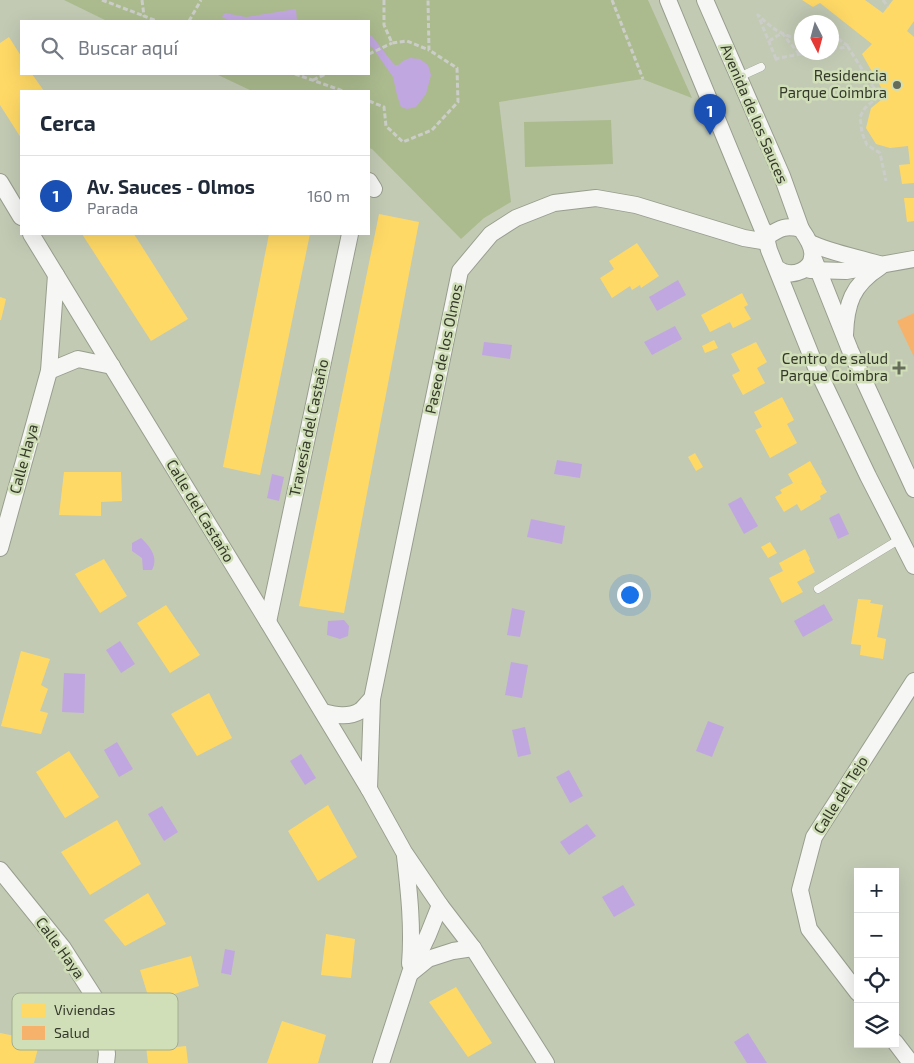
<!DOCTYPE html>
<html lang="es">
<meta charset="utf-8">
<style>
body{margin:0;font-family:"Exo 2",sans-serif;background:#f6f6f7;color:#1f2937}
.controls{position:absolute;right:15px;bottom:15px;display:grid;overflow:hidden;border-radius:0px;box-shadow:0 5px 20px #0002}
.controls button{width:45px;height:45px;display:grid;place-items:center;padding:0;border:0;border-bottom:1px solid #e0e1e3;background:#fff;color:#1f2937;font:25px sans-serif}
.compass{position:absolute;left:794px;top:15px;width:45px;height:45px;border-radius:50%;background:#fff;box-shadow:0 5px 20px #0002;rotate:174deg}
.you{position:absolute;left:629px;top:594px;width:18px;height:18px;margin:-12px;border:4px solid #fff;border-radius:50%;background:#1a73e8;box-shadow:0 0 0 8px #1a73e833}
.badge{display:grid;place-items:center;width:32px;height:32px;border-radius:50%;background:#666c5a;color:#fff;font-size:16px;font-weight:700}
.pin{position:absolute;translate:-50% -41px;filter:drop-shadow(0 1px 2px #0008)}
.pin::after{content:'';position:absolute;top:26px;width:18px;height:15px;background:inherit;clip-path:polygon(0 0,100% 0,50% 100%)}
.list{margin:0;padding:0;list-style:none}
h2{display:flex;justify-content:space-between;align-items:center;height:65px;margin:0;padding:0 20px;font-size:21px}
h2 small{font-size:16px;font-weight:400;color:#747a83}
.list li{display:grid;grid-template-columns:32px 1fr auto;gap:15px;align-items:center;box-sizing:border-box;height:80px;padding:0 20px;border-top:1px solid #e0e1e3}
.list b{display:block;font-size:19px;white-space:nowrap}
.list p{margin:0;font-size:16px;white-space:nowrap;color:#747a83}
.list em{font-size:16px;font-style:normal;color:#747a83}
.icon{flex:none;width:28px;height:28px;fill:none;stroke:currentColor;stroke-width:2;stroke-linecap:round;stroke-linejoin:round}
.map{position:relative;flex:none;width:914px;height:1063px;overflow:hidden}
.search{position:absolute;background:#fff;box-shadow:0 5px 20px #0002;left:20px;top:20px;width:350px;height:55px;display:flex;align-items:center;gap:12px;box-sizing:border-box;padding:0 18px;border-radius:0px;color:#747a83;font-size:19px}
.panel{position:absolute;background:#fff;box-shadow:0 5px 20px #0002;left:20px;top:90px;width:350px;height:145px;border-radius:0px}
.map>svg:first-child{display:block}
.green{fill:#abbb8e}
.water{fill:#c1a7df}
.homes{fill:#ffd966}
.health{fill:#f6b26b}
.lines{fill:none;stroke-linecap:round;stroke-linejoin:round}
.service-casing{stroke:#989e8e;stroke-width:9}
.minor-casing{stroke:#989e8e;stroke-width:18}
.path{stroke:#cbcdc8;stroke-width:3;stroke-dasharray:5 2.5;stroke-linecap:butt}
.service{stroke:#f6f7f4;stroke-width:8}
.minor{stroke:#f6f7f4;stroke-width:16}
.poi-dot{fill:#666c5a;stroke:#d1dfb9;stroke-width:2}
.labels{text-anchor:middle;stroke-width:5;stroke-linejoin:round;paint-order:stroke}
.poi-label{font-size:15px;fill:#34392a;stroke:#d1dfb9;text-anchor:end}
.street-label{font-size:15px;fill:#34392a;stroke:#d1dfb9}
.key{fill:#d1dfb9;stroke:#a2ad8e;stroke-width:1}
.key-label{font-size:14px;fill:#34392a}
</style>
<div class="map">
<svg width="914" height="1063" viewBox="0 0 914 1063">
<rect width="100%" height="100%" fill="#c2cab4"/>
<!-- green -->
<g class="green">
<polygon points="64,0 648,0 692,98 642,79 499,102 511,202 484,218 461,239 372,149 369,148 369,91 252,91 216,74 369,74 369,21 107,21"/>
<polygon points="611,120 613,164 525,167 524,122"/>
</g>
<!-- water -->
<g class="water">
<polygon points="296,9 297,21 230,21 222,17 225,13 246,17"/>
<polygon points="369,35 372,36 392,62 395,65 398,65 403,61 410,58 420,59 428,65 431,75 426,94 416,107 407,109 401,107 397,95 393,77 372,47 369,46"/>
<polygon points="678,280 686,295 657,311 649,297"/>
<polygon points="675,326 682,339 652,355 644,342"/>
<polygon points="484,342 512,345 510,359 482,355"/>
<polygon points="557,460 582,464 580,478 554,474"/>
<polygon points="272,474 284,477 279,501 267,498"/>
<polygon points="741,497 758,526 744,534 728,504"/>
<polygon points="839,513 849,534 838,539 829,518"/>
<polygon points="531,519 565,526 562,544 527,537"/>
<path d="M141 538C150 546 159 558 152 570H143L142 558 132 551V543Z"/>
<polygon points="824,604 833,620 803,637 794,621"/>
<polygon points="512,608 525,611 520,637 507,635"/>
<polygon points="344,620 349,626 348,636 340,639 327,635 328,621"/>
<polygon points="120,641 135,664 121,673 106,650"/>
<polygon points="511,662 528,665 522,698 505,695"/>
<polygon points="64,673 85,674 84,713 62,712"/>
<polygon points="708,721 724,727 712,757 696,751"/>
<polygon points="525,727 531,754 518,757 512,730"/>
<polygon points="117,742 133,769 119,777 104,750"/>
<polygon points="301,754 316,778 305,785 290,761"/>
<polygon points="569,770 583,796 570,803 556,777"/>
<polygon points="162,806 178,832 164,841 148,814"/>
<polygon points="587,824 596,836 569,855 560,842"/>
<polygon points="623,885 635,905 614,917 602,897"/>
<polygon points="225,949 235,951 231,975 221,973"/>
<polygon points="748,1033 767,1063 747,1063 734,1042"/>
</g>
<!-- homes -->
<g class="homes">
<polygon points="802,0 865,0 883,13 893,0 914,0 914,21 907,31 914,37 914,183 902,184 899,165 910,164 908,146 890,148 876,144 866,128 871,108 886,96 862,54 872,44 820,3 813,7"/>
<polygon points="9,37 21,56 21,74 32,74 44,91 21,91 21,138 0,105 0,43"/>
<polygon points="904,198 914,198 914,221 907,222"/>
<polygon points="379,214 419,222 344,613 299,606"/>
<polygon points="82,234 134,234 188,319 151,341"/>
<polygon points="269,234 310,234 260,475 223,467"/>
<polygon points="637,243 659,276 641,288 640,285 632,290 630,286 612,298 600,278 614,269 609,261"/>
<polygon points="742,293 748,305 744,307 751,319 733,328 730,322 710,332 701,315"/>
<polygon points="0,297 6,299 1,320 0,320"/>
<polygon points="714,340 718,348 705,353 702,346"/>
<polygon points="756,342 767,362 757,368 765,383 743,395 732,375 740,371 731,354"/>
<polygon points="782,397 794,420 787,424 797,443 770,458 755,430 762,427 754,412"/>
<polygon points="695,453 703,467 696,471 688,457"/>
<polygon points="810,461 822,482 821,483 827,492 820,496 821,499 801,511 797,504 784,512 775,497 782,493 780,490 793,483 788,474"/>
<polygon points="64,472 121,472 122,501 101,502 101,516 59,515"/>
<polygon points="770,542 777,553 768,558 761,547"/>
<polygon points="805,549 810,559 809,560 815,572 797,582 803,592 782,603 769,578 783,571 779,563"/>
<polygon points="104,559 127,596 100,613 75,574"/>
<polygon points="858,599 871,600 870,603 883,605 877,637 886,639 883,659 860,655 861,645 851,644"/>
<polygon points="166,605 200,655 170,673 137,623"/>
<polygon points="21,651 50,659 41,685 48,689 40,711 48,713 41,734 1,726"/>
<polygon points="209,693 232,738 197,756 171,714"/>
<polygon points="69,751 99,797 65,818 36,772"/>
<polygon points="328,805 357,857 318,881 288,831"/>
<polygon points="117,820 141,864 90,895 61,852"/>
<polygon points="148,893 166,924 125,946 104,920"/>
<polygon points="326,934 355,939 351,978 321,975"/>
<polygon points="191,956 199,986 150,1002 140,970"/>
<polygon points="456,987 492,1043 468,1057 429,1002"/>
<polygon points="282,1021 326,1035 318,1063 267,1063"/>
<polygon points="176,1028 177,1047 186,1046 188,1063 148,1063 144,1029"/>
<polygon points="0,1033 40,1041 34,1063 0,1063"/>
</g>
<!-- health -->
<polygon class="health" points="914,313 914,357 897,321"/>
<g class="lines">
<!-- service casing -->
<g class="service-casing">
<g id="service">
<polyline points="739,77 761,67"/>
<polyline points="818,589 900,539"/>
</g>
</g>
<!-- minor casing -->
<g class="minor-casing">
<g id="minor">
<polyline points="668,0 762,228 768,236"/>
<polyline points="705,0 782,176 801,229"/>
<polyline points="369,181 374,189"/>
<polyline points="0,182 21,217"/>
<polyline points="31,234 268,622 369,789"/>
<path d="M810 243C832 253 856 257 879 264"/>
<polyline points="813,257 850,350 914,489"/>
<path d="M777 268C779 270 781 271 784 272 794 276 811 270 812 257 814 248 806 236 801 229 786 225 780 228 768 236L767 242 769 250 815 365 868 476 914 566"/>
<polyline points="810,270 846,271 914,259"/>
<path d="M845 335C846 304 852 285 880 267"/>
<polyline points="49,371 78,359 112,366"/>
<polyline points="0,548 49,371 56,275"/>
<polyline points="268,622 350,234"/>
<path d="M323 712C335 715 348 718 360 711 364 708 368 702 372 699"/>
<path d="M405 856C409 892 413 927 410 964"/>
<polyline points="0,870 63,948 102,1009 107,1054 106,1063"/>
<polyline points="412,972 428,959 453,951 473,948"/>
<polyline points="858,993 809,929 800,890 814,837 914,681"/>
<polyline points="895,1042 911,1063"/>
<polyline points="381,1063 410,973 428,935 440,905"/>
<polyline points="546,1063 473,948 440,905 404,852 369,789 372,699 460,271 491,234 516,218 554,203 596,198 636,205 744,238 767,242"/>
</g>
</g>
<!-- path -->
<g class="path">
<polyline points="102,0 144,16"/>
<polyline points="142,0 144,16 157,21"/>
<polyline points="384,0 384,25 392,43 407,41 429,50"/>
<polyline points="612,0 643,79"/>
<polyline points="883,0 888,7"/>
<polyline points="189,21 201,0"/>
<polyline points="832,34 848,46"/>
<polyline points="769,41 782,33 799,54"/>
<polyline points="832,49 848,47 879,96 865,108 860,117 862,133 867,145 880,153 886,181"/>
<polyline points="369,54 392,43"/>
<path d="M776 59 758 15C771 27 783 38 802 38"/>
<polyline points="775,60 779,58 812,52"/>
<polyline points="295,74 343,91"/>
<polyline points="868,78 873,74"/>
<polyline points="313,80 326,74"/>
<polyline points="369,101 384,107 386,126 403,142 432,130 458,102 457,68 429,50 428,0"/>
</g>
<!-- service -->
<use href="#service" class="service"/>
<!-- minor -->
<use href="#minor" class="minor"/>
</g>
<!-- markers -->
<g class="poi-dot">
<circle cx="897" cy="85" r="5"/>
<path d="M896.5 360.5h5v5h5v5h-5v5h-5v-5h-5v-5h5z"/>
</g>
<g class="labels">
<!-- poi labels -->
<g class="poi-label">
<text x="887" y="81">Residencia<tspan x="887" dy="17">Parque Coimbra</tspan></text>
<text x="888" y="364">Centro de salud<tspan x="888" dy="17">Parque Coimbra</tspan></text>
</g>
<!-- street labels -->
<g class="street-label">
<text transform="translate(754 114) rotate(67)" y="5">Avenida de los Sauces</text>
<text transform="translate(444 349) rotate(-78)" y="5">Paseo de los Olmos</text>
<text transform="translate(309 428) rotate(-78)" y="5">Travesía del Castaño</text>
<text transform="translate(24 459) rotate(-75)" y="5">Calle Haya</text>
<text transform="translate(200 511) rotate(59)" y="5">Calle del Castaño</text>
<text transform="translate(841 795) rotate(-58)" y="5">Calle del Tejo</text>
<text transform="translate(60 948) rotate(54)" y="5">Calle Haya</text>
</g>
</g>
<!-- legend -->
<rect x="12" y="993" width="166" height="57" rx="8" class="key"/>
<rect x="22" y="1004" width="23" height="13" fill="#ffd966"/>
<rect x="22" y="1026" width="23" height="14" fill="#f6b26b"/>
<g class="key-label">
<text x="54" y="1015">Viviendas</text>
<text x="54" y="1038">Salud</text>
</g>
</svg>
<div class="controls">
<button>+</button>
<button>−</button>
<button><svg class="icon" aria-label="locate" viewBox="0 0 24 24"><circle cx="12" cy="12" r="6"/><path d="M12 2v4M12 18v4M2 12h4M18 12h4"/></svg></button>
<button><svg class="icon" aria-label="layers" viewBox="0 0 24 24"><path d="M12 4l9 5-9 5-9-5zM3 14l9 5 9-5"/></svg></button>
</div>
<svg class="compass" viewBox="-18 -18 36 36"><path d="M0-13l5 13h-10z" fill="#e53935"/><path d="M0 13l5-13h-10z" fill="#747a83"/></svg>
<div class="you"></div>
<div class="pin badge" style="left:710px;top:135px;background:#1a4fb4">1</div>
<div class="search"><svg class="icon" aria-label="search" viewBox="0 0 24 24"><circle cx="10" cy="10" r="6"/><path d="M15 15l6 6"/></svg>Buscar aquí</div>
<section class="panel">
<h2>Cerca<small></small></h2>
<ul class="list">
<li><span class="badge" style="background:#1a4fb4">1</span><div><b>Av. Sauces - Olmos</b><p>Parada</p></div><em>160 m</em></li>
</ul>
</section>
</div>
